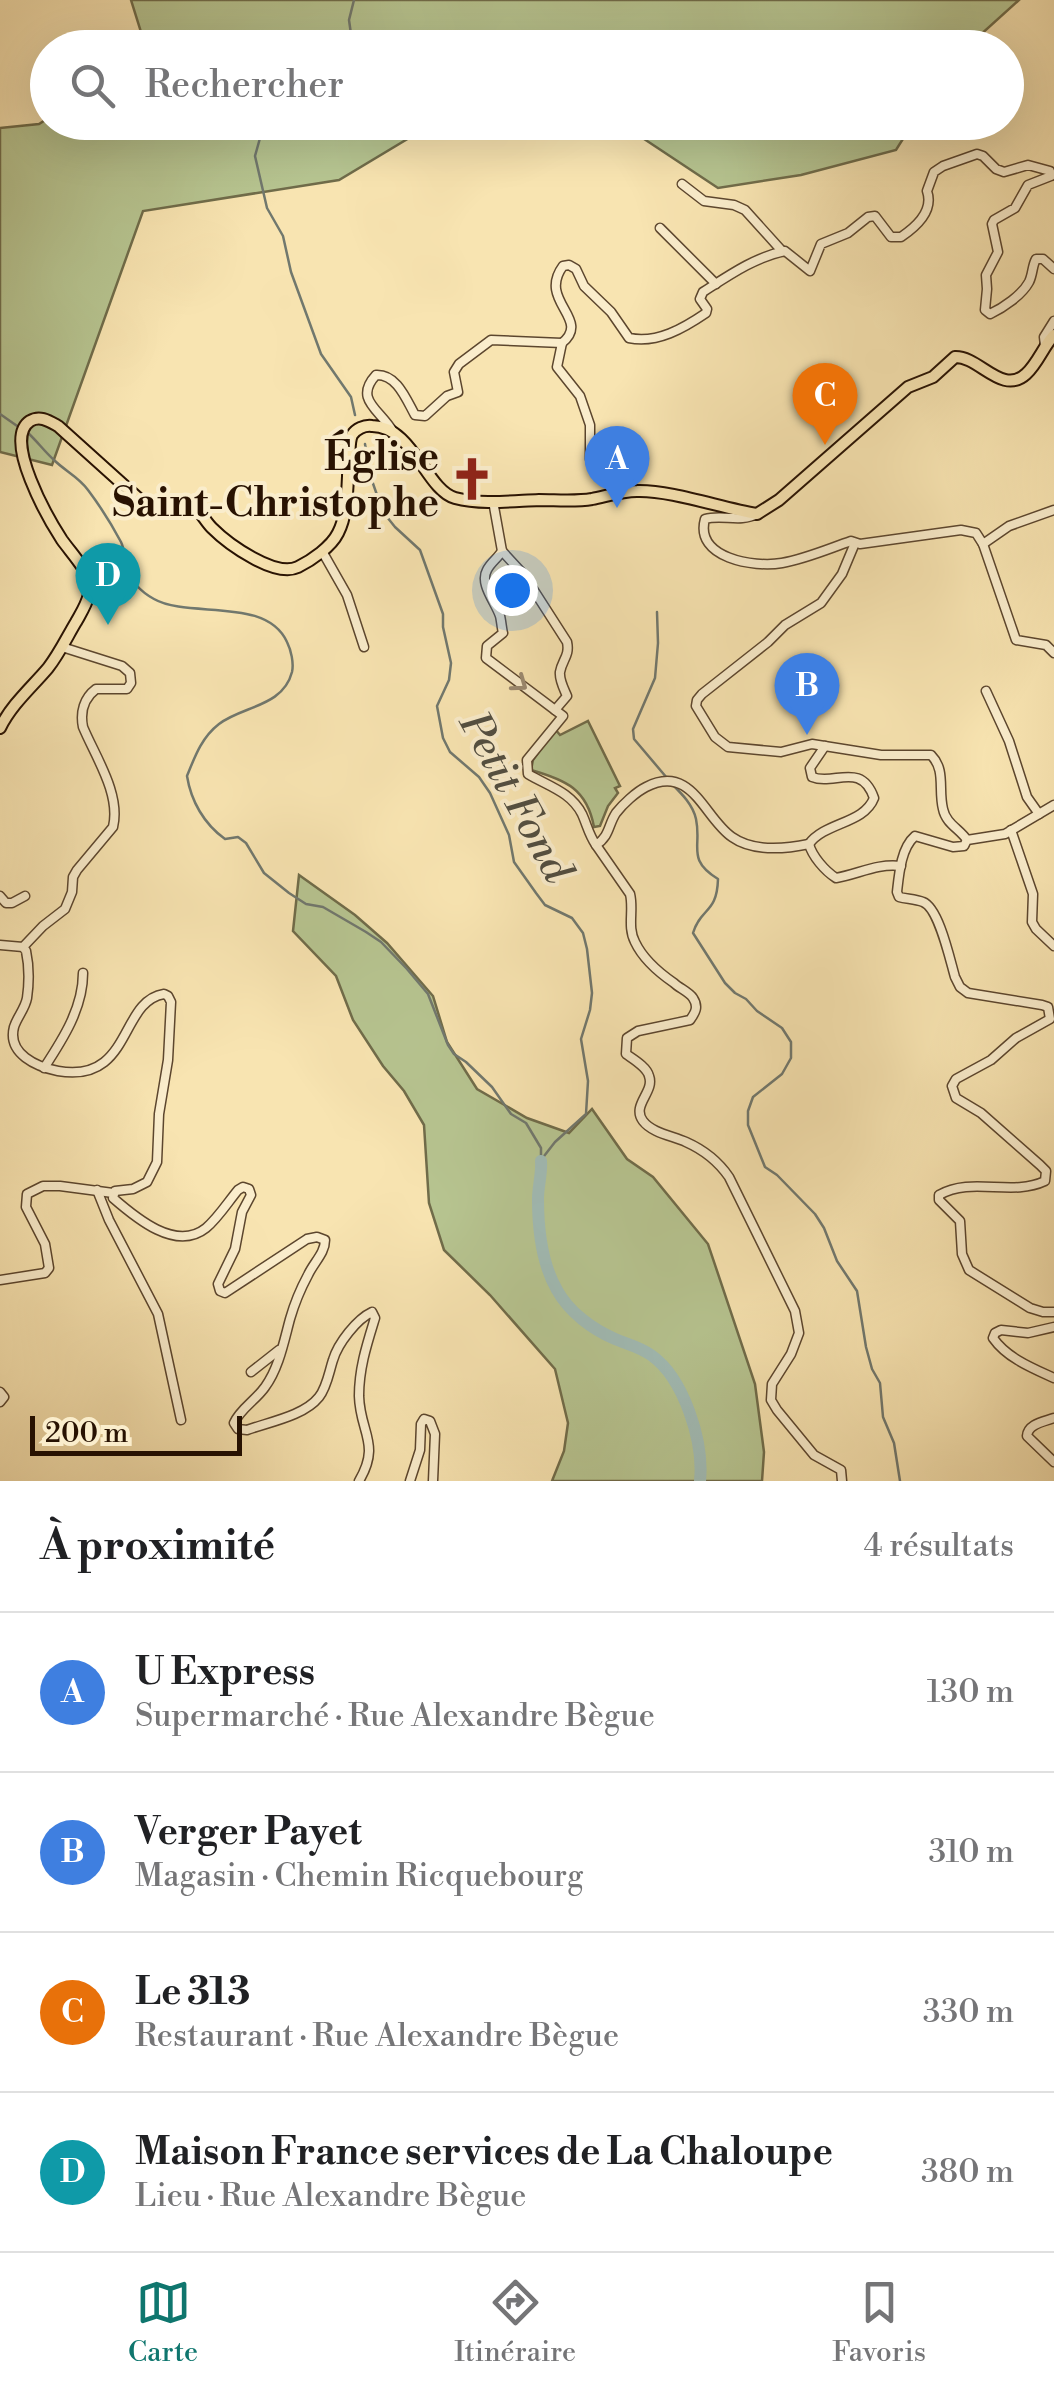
<!DOCTYPE html>
<html lang="fr">
<meta charset="utf-8">
<style>
body{margin:0;font-family:"Libre Bodoni",serif;background:#f6f6f6;color:#202124}
.scale{position:absolute;left:30px;bottom:25px;width:212px;box-sizing:border-box;padding-left:10px;border:5px solid #281202;border-top:0;font-size:28px;line-height:35px;white-space:nowrap;color:#281202;-webkit-text-stroke:8px #faedcc;paint-order:stroke}
.you{position:absolute;left:512px;top:590px;width:35px;height:35px;margin:-25px;border:8px solid #fff;border-radius:50%;background:#1a73e8;box-shadow:0 0 0 15px #1a73e833}
.badge{display:grid;place-items:center;width:65px;height:65px;border-radius:50%;background:#0f766e;color:#fff;font-size:32px;font-weight:700}
.pin{position:absolute;translate:-50% -82px;filter:drop-shadow(0 2px 5px #0008)}
.pin::after{content:'';position:absolute;top:52px;width:35px;height:30px;background:inherit;clip-path:polygon(0 0,100% 0,50% 100%)}
.list{margin:0;padding:0;list-style:none}
h2{display:flex;justify-content:space-between;align-items:center;height:130px;margin:0;padding:0 40px;font-size:42px}
h2 small{font-size:32px;font-weight:400;color:#757577}
.list li{display:grid;grid-template-columns:65px 1fr auto;gap:30px;align-items:center;box-sizing:border-box;height:160px;padding:0 40px;border-top:2px solid #e0e0e0}
.list b{display:block;font-size:38px;white-space:nowrap}
.list p{margin:0;font-size:32px;white-space:nowrap;color:#757577}
.list em{font-size:32px;font-style:normal;color:#757577}
.icon{flex:none;width:55px;height:55px;fill:none;stroke:currentColor;stroke-width:2;stroke-linecap:round;stroke-linejoin:round}
.map{position:relative;flex:none;width:1054px;height:1481px;overflow:hidden}
.search{position:absolute;background:#fff;box-shadow:0 10px 40px #0002;left:30px;right:30px;top:30px;height:110px;display:flex;align-items:center;gap:25px;box-sizing:border-box;padding:0 35px;border-radius:55px;color:#757577;font-size:38px}
.sheet{height:770px;background:#fff}
nav{display:flex;justify-content:space-around;align-items:center;box-sizing:border-box;height:140px;border-top:2px solid #e0e0e0;background:#fff;font-size:28px;color:#757577}
nav a{display:grid;justify-items:center;gap:5px}
nav .on{color:#0f766e}
.map>svg:first-child{display:block}
.green{fill:#b7c591;stroke:#706c4a;stroke-width:2.5}
.lines{fill:none;stroke-linecap:round;stroke-linejoin:round}
.stream{stroke:#71786e;stroke-width:2.5}
.river{stroke:#a1bcb6;stroke-width:12}
.minor-casing{stroke:#5c462e;stroke-width:11}
.major-casing{stroke:#281202;stroke-width:14}
.minor{stroke:#faedcc;stroke-width:8}
.major{stroke:#f8e4b1;stroke-width:10}
.oneway{stroke:#9c8a71}
.labels{text-anchor:middle;stroke-width:8;stroke-linejoin:round;paint-order:stroke}
.poi-label{font-size:40px;font-weight:bold;fill:#281202;stroke:#faedcc;text-anchor:end}
.water-label{font-size:42px;font-style:italic;fill:#524e41;stroke:#faedcc}
</style>
<div class="map">
<svg width="1054" height="1481" viewBox="0 0 1054 1481">
<rect width="100%" height="100%" fill="#f8e4b1"/>
<filter id="stains"><feTurbulence type="fractalNoise" baseFrequency=".002" numOctaves="4"/><feColorMatrix values="0 0 0 0 .2 0 0 0 0 .09 0 0 0 0 .02 0 0 0 .5 -.17"/></filter>
<radialGradient id="worn" r=".72"><stop offset=".6" stop-color="#630" stop-opacity="0"/><stop offset="1" stop-color="#630" stop-opacity=".3"/></radialGradient>
<!-- green -->
<g class="green">
<polygon points="131,0 1019,0 967,47 146,48"/>
<polygon points="47,119 48,122 434,123 339,180 143,211 52,465 0,452 0,128 39,124"/>
<polygon points="620,123 619,123 913,123 896,150 801,175 718,188"/>
<path d="M588 721 620 786 615 788 618 793 608 806 600 826 594 827C587 789 566 780 531 770L533 760 555 729 560 735Z"/>
<polygon points="299,875 355,915 387,943 433,996 447,1042 477,1089 527,1118 569,1133 592,1109 627,1159 653,1177 708,1244 755,1384 764,1452 762,1481 552,1481 564,1451 568,1423 555,1369 490,1295 444,1250 429,1203 424,1125 404,1091 383,1066 353,1020 336,976 293,931"/>
</g>
<g class="lines">
<!-- stream -->
<g class="stream">
<polyline points="353,48 349,20 354,0"/>
<polyline points="268,122 262,131 255,156 267,208 283,236 291,272 321,354 351,397 355,415"/>
<polyline points="0,414 20,428"/>
<path d="M27 432C37 441 44 451 54 460 65 471 79 477 88 490 100 506 112 525 121 542 125 550 124 557 126 565 129 580 141 592 154 599 189 619 266 596 287 642 291 650 294 663 292 672 283 707 242 706 219 724 202 737 195 756 187 776 191 801 204 824 225 839L238 837 246 843 264 873 289 893 306 904 323 907 366 932 381 942 407 969 428 994 448 1045 454 1054 466 1062 492 1087 511 1114 526 1123 541 1148V1161"/>
<polyline points="365,444 370,475 383,512 395,527 420,550 443,614 443,627 451,663 449,680 437,706 443,738 450,752 479,777 490,793 509,835 514,862 536,893 545,905 572,918 583,933 587,949 592,993 590,1010 581,1039 588,1081 586,1114 555,1142 541,1160"/>
<polyline points="657,612 658,643 655,678 633,729 634,739 667,778"/>
<path d="M672 784C682 794 693 805 696 819 702 847 686 859 718 879 717 914 701 907 693 933L725 983 735 993 746 999 757 1011 782 1028 791 1042V1058L782 1074 753 1097 748 1111V1125L765 1167 777 1175 815 1214 824 1228 837 1261 857 1291 866 1347 872 1369 880 1383 883 1417 894 1443 900 1481"/>
</g>
<!-- river -->
<path class="river" d="M541 1161C542 1174 538 1186 538 1199 538 1228 542 1264 557 1290 569 1312 592 1329 615 1339 627 1344 640 1347 651 1355 684 1378 704 1442 700 1481"/>
<!-- minor casing -->
<g class="minor-casing">
<g id="minor">
<polyline points="682,184 704,201 734,205 745,210 782,251"/>
<polyline points="660,228 716,284"/>
<polyline points="1045,346 1044,337 1054,321"/>
<path d="M393 432C381 410 353 400 376 375 397 374 406 399 415 415L425 416 447 396 458 392 454 372 459 364 491 340 562 343"/>
<path d="M590 459V425L580 396 557 367 562 343C592 319 537 301 563 266L569 265 576 269 584 286 611 312 629 338C657 344 684 328 706 313L707 309 700 299 703 292C728 276 755 257 785 251L810 271 821 244 848 233 868 217 875 216 891 237H901C916 227 934 211 927 191L934 172 943 166 977 154 983 156 996 169 1004 172 1028 165 1050 171 1051 176 1028 185 1015 208 994 220 992 224 998 252 986 275 987 289 985 310 990 314C1003 308 1022 295 1029 282 1033 274 1032 266 1036 259H1043L1054 269"/>
<path d="M493 501 502 551C498 558 491 562 487 570 479 584 496 603 500 616 501 619 502 630 503 633L487 646 486 658 563 716 527 760 528 774C548 786 571 792 582 814 587 825 589 835 596 845 610 836 608 825 616 813 623 804 636 792 646 787 692 763 704 818 732 837 753 852 785 849 809 844"/>
<path d="M757 514C740 523 722 514 705 519 694 558 754 568 782 563 805 559 828 549 851 541L860 544 961 530 976 533 983 544 1009 526 1054 510"/>
<path d="M855 543 842 574 821 603 785 625 768 642 702 694 697 700 696 706 715 737 728 747 781 752 812 744 881 755H931C946 770 938 789 943 809 946 824 960 829 967 840"/>
<polyline points="983,544 1016,640 1046,645 1054,653"/>
<polyline points="322,551 347,595 364,647"/>
<path d="M502 551 524 575 567 642C570 656 562 660 560 672 559 680 564 689 567 696L555 710"/>
<polyline points="986,691 1009,741 1027,797 1039,814"/>
<path d="M1054 805 1005 834 967 840 964 846 953 847 915 836C901 848 899 874 897 892L899 897C907 899 916 899 923 902 939 908 950 960 955 977L960 987 968 993 1042 1005 1048 1007 1050 1019 1016 1038 991 1060 956 1079 952 1086 956 1098 981 1113 1040 1165 1046 1171 1045 1181C1011 1197 972 1176 939 1195V1200L960 1221 962 1254 969 1270 1030 1308 1043 1312H1054"/>
<polyline points="1011,830 1033,894 1032,922 1036,929 1054,946"/>
<path d="M809 844C825 822 864 824 874 798 861 761 834 786 812 777L810 768 825 746"/>
<path d="M809 844C812 856 825 871 836 878 859 874 877 863 901 866"/>
<path d="M596 845 630 894C634 910 627 927 635 942 643 959 658 972 674 983 679 988 689 992 693 998 699 1007 695 1013 690 1020L638 1031 627 1038 626 1054C633 1059 647 1067 649 1076 655 1092 631 1105 643 1121 652 1133 673 1136 686 1142 704 1150 718 1161 729 1177L795 1311 799 1333 791 1354 772 1384 771 1400 777 1410 814 1455 841 1470 842 1481"/>
<polyline points="0,896 6,903 12,903 25,896"/>
<path d="M0 945 23 947 26 951C29 965 29 984 27 998 25 1009 17 1017 14 1027 7 1054 37 1067 58 1071 132 1084 119 1001 164 994L168 996 171 1002 168 1060 159 1114 157 1162 147 1182 133 1189 115 1191 113 1198C136 1218 176 1252 206 1228 218 1218 228 1202 238 1190L243 1187 249 1189 251 1195 242 1212 235 1249 218 1284 220 1291 225 1293 307 1239 317 1237 325 1240C325 1253 314 1262 308 1275 301 1288 294 1305 290 1319 284 1341 279 1368 265 1387 256 1400 240 1409 234 1423L238 1429 247 1430C269 1422 304 1416 319 1397 327 1387 329 1372 333 1360 338 1343 357 1319 372 1312L375 1318C367 1344 359 1368 359 1396 360 1433 381 1444 359 1481"/>
<path d="M23 947 43 926 65 909 72 892 73 877 77 870 113 827C121 794 95 756 83 727 80 712 84 698 96 689H127L131 683 130 673 122 666 62 647"/>
<path d="M44 1068C63 1039 83 1008 83 973"/>
<polyline points="97,1190 109,1220 158,1314 181,1420"/>
<polyline points="0,1280 45,1273 49,1268 45,1244 26,1207 27,1194 43,1186 60,1186 113,1193"/>
<path d="M1054 1327 1028 1333 1001 1330 995 1333 993 1338C1007 1358 1032 1368 1054 1378"/>
<polyline points="251,1372 279,1350"/>
<polyline points="0,1392 4,1397 0,1402"/>
<path d="M1054 1418C1043 1422 1028 1424 1027 1436L1054 1462"/>
<polyline points="410,1481 420,1450 421,1424 424,1419 430,1421 435,1434 433,1481"/>
</g>
</g>
<!-- major casing -->
<g class="major-casing">
<path id="major" d="M0 728C12 704 31 688 48 668 59 654 67 637 76 622 81 613 87 604 89 594 90 590 90 582 89 578 84 567 70 551 62 540 49 520 2 439 30 421 40 415 49 421 58 426L148 507C162 511 178 497 192 505 200 510 205 521 212 528 228 544 275 578 298 567 312 560 331 547 338 533 349 512 347 481 349 458 350 451 349 441 352 435 356 429 364 425 372 426 413 426 426 490 455 498 481 505 513 501 539 500 556 500 575 502 592 499 607 496 622 491 637 491 671 490 721 508 757 514L779 500 908 387 933 377 955 357C979 356 1002 396 1026 374 1038 363 1043 347 1054 335"/>
</g>
<!-- minor -->
<use href="#minor" class="minor"/>
<!-- major -->
<use href="#major" class="major"/>
</g>
<!-- one-way arrows -->
<defs><path id="oneway-chevron" d="M-2-3.5L2.5 0L-2 3.5" fill="none" stroke-width="1.6" stroke-linecap="round" stroke-linejoin="round" transform="scale(2.5)"/></defs>
<use class="oneway" href="#oneway-chevron" transform="translate(520 684) rotate(36)"/>
<!-- icons -->
<defs>
<g id="church-bare" transform="scale(3.45)"><path d="M-1.2-6h2.4v3.5h3.3v2.4h-3.3V6h-2.4V-.1h-3.3v-2.4h3.3Z" fill="#8f2418" stroke="#faedcc" stroke-width="2.5" paint-order="stroke"/></g>
</defs>
<g fill-rule="evenodd">
<use href="#church-bare" x="472" y="479"/>
</g>
<g class="labels">
<!-- poi labels -->
<g class="poi-label">
<text x="439" y="470">Église<tspan x="439" dy="46">Saint-Christophe</tspan></text>
</g>
<!-- water labels -->
<g class="water-label">
<text transform="translate(517 796) rotate(61)" y="15">Petit Fond</text>
</g>
</g>
<rect width="100%" height="100%" filter="url(#stains)"/>
<rect width="100%" height="100%" fill="url(#worn)"/>
</svg>
<div class="scale">200 m</div>
<div class="you"></div>
<div class="pin badge" style="left:617px;top:508px;background:#3f7fe0">A</div>
<div class="pin badge" style="left:807px;top:735px;background:#3f7fe0">B</div>
<div class="pin badge" style="left:825px;top:445px;background:#e8710a">C</div>
<div class="pin badge" style="left:108px;top:625px;background:#0f9aa8">D</div>
<div class="search"><svg class="icon" aria-label="search" viewBox="0 0 24 24"><circle cx="10" cy="10" r="6"/><path d="M15 15l6 6"/></svg>Rechercher</div>
</div>
<section class="sheet">
<h2>À proximité<small>4 résultats</small></h2>
<ul class="list">
<li><span class="badge" style="background:#3f7fe0">A</span><div><b>U Express</b><p>Supermarché · Rue Alexandre Bègue</p></div><em>130 m</em></li>
<li><span class="badge" style="background:#3f7fe0">B</span><div><b>Verger Payet</b><p>Magasin · Chemin Ricquebourg</p></div><em>310 m</em></li>
<li><span class="badge" style="background:#e8710a">C</span><div><b>Le 313</b><p>Restaurant · Rue Alexandre Bègue</p></div><em>330 m</em></li>
<li><span class="badge" style="background:#0f9aa8">D</span><div><b>Maison France services de La Chaloupe</b><p>Lieu · Rue Alexandre Bègue</p></div><em>380 m</em></li>
</ul>
</section>
<nav>
<a class="on"><svg class="icon" aria-label="map" viewBox="0 0 24 24"><path d="M3 6l6-2 6 2 6-2v14l-6 2-6-2-6 2zM9 4v14M15 6v14"/></svg>Carte</a>
<a><svg class="icon" aria-label="directions" viewBox="0 0 24 24"><path d="M12 3l9 9-9 9-9-9zM9 14v-3h6M13 9l2 2-2 2"/></svg>Itinéraire</a>
<a><svg class="icon" aria-label="saved" viewBox="0 0 24 24"><path d="M7 4h10v16l-5-4-5 4z"/></svg>Favoris</a>
</nav>
